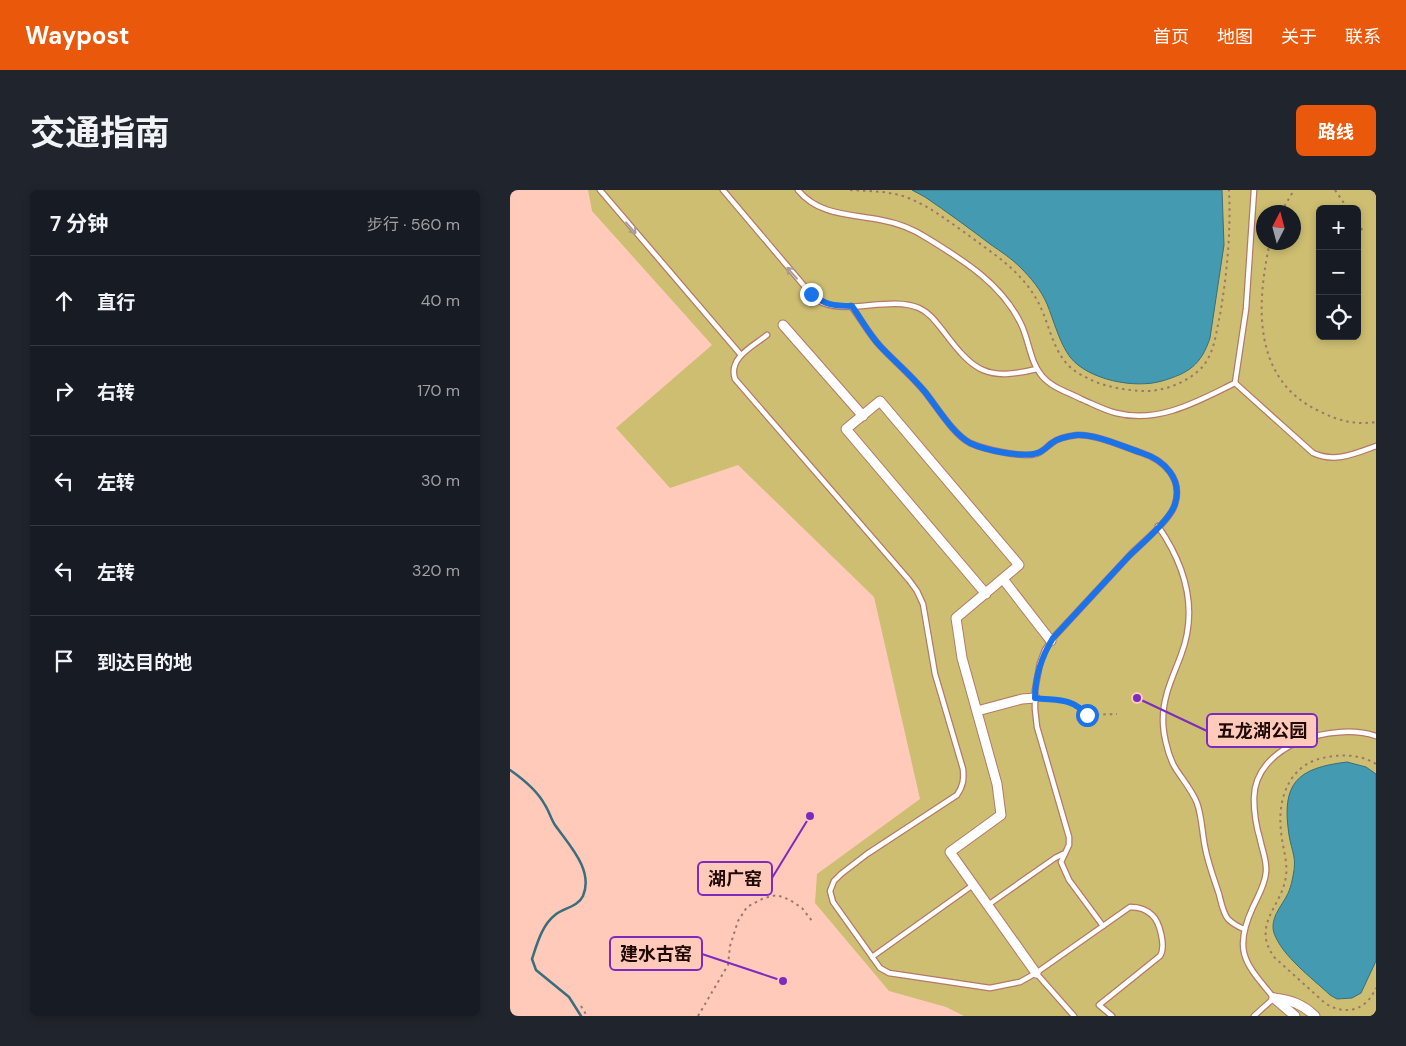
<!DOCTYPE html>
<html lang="zh">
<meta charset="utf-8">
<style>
body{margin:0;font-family:"DM Sans","Noto Sans SC",sans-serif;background:#20242c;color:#f1f3f6}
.controls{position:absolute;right:15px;top:15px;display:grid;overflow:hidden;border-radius:8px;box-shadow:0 2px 8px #0003}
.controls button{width:45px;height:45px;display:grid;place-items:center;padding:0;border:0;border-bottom:1px solid #363941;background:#171b24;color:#f1f3f6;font:25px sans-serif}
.compass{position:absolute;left:746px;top:15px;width:45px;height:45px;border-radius:50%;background:#171b24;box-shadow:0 2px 8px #0003;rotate:6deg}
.stop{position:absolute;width:15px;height:15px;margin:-11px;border:4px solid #1a73e8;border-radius:50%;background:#fff}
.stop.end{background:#1a73e8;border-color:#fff;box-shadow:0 1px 5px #0008}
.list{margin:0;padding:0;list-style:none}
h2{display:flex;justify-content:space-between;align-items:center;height:65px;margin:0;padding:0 20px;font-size:21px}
h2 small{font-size:16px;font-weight:400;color:#9ea1a6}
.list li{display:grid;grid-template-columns:32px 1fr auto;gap:15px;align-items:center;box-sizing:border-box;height:90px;padding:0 20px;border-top:1px solid #363941}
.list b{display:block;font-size:19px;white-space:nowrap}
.list em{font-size:16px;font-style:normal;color:#9ea1a6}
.icon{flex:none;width:28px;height:28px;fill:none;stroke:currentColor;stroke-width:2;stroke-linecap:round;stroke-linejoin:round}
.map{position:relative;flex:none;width:866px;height:826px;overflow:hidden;border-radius:8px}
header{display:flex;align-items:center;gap:30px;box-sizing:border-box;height:70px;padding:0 25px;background:#ea580c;color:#fff}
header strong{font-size:24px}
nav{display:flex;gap:28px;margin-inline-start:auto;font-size:18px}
.intro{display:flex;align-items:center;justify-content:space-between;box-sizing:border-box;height:120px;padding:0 30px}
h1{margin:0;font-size:35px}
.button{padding:12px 22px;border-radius:8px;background:#ea580c;color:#fff;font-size:18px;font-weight:700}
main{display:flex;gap:30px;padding:0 30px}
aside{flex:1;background:#171b24;border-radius:8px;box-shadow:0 2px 8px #0003}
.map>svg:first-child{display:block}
.green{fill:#cebe72;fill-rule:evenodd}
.water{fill:#439ab1;stroke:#386e7d}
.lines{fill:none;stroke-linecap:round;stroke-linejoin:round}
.stream{stroke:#386e7d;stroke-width:2.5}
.lane-casing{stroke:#b57966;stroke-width:7}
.street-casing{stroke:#b57966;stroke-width:11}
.path{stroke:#9e776c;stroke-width:2;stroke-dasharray:2.5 4;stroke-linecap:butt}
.lane{stroke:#fff;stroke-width:4.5}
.street{stroke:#fff;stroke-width:9}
.oneway{stroke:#a59d9b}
.route{stroke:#1a73e8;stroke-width:6}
.leader{fill:none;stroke:#7b2cbf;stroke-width:2}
.callout-dot{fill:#7b2cbf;stroke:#ffcaba;stroke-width:2}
.callout{fill:#ffcaba;stroke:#7b2cbf;stroke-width:2}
.callout-label{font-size:18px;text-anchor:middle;font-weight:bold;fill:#1e0904}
</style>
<header>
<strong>Waypost</strong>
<nav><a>首页</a><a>地图</a><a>关于</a><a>联系</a></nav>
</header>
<div class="intro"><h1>交通指南</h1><a class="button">路线</a></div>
<main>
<aside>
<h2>7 分钟<small>步行 · 560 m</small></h2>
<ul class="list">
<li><svg class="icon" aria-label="ahead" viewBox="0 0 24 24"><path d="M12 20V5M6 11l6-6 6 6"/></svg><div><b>直行</b></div><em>40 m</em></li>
<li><svg class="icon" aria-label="right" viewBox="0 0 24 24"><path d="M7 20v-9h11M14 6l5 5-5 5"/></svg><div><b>右转</b></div><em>170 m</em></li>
<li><svg class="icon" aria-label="left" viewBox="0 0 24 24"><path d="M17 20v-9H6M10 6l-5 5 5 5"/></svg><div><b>左转</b></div><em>30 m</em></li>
<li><svg class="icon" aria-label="left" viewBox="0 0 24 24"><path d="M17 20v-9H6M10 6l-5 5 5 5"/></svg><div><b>左转</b></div><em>320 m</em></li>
<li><svg class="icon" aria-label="arrive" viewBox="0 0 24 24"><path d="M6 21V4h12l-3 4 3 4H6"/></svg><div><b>到达目的地</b></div></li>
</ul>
</aside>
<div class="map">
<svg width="866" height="826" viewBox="0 0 866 826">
<rect width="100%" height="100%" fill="#ffcaba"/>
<!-- green -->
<path class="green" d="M78 0H866V826H454L436 817 379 801 305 713 307 684 410 609 364 407 228 275 160 298 106 238 202 155 82 21ZM810 19H847V146H810ZM754 22H784V52H754Z"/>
<!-- water -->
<g class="water">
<path d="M402 0H712L714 55 700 148C691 175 679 183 652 191 625 199 578 190 560 167 549 152 544 131 537 114 531 100 521 88 510 77 501 68 490 61 480 54 459 38 437 22 415 7Z"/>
<path d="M837 572 856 577 866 584V771L851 803 842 808 827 809 820 805C802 788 772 766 764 743 759 727 774 714 779 701 781 696 782 691 783 686 787 667 782 663 779 645 771 593 787 578 837 572Z"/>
</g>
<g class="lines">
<!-- stream -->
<path class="stream" d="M0 580C13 589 27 600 35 615 39 621 41 629 45 635 59 655 84 680 73 706 68 717 53 718 45 725 32 735 27 754 22 769L26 780 59 807 71 826"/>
<!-- lane casing -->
<g class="lane-casing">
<g id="lane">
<polyline points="90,0 231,165"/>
<path d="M213 0 301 104C305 107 309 111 313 113 340 124 381 106 409 118 420 123 426 132 434 142 464 182 477 191 527 179"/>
<path d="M288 0C309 26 342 24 371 30 388 33 403 39 417 48 453 70 492 94 511 134 519 150 520 172 532 186 542 198 558 202 571 209 583 214 594 220 606 223 649 234 688 211 725 193"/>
<path d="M341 116C351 129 359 144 370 156 384 171 401 185 415 202 427 217 443 244 460 253 473 259 512 268 526 264 533 262 536 257 542 253 548 248 559 246 567 245 586 244 613 257 632 263 654 270 673 289 665 314 661 330 630 354 618 367 593 394 568 421 543 448L535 460 530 473 525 500V519L527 537 559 647V655L551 672 559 690 593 736"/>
<path d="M257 145C242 157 218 168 225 189L399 390 407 401 413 414 425 484 453 579C454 590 453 596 447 605L357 664 331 684 324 691 320 701 323 712 370 778 379 783 480 798 510 792 526 783 620 717C628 717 636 719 642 725 650 732 656 757 650 766L589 815 602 826"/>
<polyline points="725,193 736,119 744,0"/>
<path d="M725 193 803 263C825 273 844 264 866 256"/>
<path d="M648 336C675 375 689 418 671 465 663 487 653 505 653 530 653 543 657 561 663 574 670 587 681 598 687 613 692 627 692 642 695 657 698 673 704 689 709 704 711 712 713 723 718 729 722 733 729 737 734 739"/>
<polyline points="478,715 545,668 553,664"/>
<polyline points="362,767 463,695"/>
<polyline points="526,783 564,826"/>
<path d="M744 826 764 808C736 774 722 762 743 717 748 706 755 695 756 682 757 670 752 660 750 649 746 636 744 621 744 608 745 554 823 532 866 546"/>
</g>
</g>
<!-- street casing -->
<g class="street-casing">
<g id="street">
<polyline points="273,135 353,226"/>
<polyline points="493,389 541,451"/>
<polyline points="476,404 336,239 370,211 509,375 446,428 452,468 487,594 491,625 440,662 526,783"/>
<polyline points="467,521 512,509 525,508"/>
<path d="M764 808C781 810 792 814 805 826"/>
<polyline points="764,808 785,826"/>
</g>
</g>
<!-- path -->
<g class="path">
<path d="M340 0C358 1 376 1 393 6 416 14 434 28 454 42 482 63 511 80 528 112 540 134 543 166 565 181 586 195 609 200 633 201 654 202 681 191 694 175 705 160 706 142 710 125 717 84 721 42 719 0"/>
<polyline points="825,0 838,19"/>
<polyline points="771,22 784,0"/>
<polyline points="847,33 853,41"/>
<path d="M760 52C746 115 742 191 811 222 829 231 846 235 866 232"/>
<path d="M533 509C553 511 562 508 577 525L607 524"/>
<path d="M866 574C852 565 834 564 818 567 781 572 767 606 771 641 772 656 778 671 776 686 772 717 741 734 764 767L816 814C838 826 856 820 866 798"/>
<polyline points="71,816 77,826"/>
<polyline points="188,826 218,775 220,756 228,731 237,717 254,708 267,705 280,710 292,718 302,731"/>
</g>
<!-- lane -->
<use href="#lane" class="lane"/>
<!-- street -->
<use href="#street" class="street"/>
</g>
<!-- one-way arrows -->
<defs><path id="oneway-shaft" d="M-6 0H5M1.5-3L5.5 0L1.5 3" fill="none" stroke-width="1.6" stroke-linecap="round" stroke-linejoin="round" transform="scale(1.25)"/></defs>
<g class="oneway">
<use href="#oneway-shaft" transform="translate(121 38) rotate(49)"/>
<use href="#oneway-shaft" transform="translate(282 83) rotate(-131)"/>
</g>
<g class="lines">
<!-- route -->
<path class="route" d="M301 104C316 115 323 116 342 116 351 129 359 144 370 156 384 171 401 185 415 202 427 217 443 244 460 253 474 260 516 269 530 262 534 260 538 256 542 253 548 248 559 246 567 245 586 244 614 257 632 263 654 270 673 289 665 314 661 329 630 355 618 367 593 394 568 421 543 448 532 466 525 487 525 508 548 511 561 507 577 525"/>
</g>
<!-- callouts -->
<path class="leader" d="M627 508L697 541M300 626L262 688M273 791L192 764"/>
<g class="callout-dot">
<circle cx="627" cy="508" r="5"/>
<circle cx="300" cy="626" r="5"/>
<circle cx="273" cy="791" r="5"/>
</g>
<g class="callout">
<rect x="697" y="524" width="110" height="33" rx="5"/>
<rect x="188" y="672" width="74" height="33" rx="5"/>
<rect x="100" y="747" width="92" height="33" rx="5"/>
</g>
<g class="callout-label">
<text x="752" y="547">五龙湖公园</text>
<text x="225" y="695">湖广窑</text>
<text x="146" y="770">建水古窑</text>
</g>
</svg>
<div class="controls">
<button>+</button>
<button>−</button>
<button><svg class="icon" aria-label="locate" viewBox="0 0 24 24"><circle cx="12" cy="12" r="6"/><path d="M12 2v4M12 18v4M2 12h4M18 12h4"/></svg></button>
</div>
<svg class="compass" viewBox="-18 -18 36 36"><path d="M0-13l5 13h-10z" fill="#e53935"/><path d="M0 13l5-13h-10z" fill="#9ea1a6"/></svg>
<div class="stop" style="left:577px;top:525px"></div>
<div class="stop end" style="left:301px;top:104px"></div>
</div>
</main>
